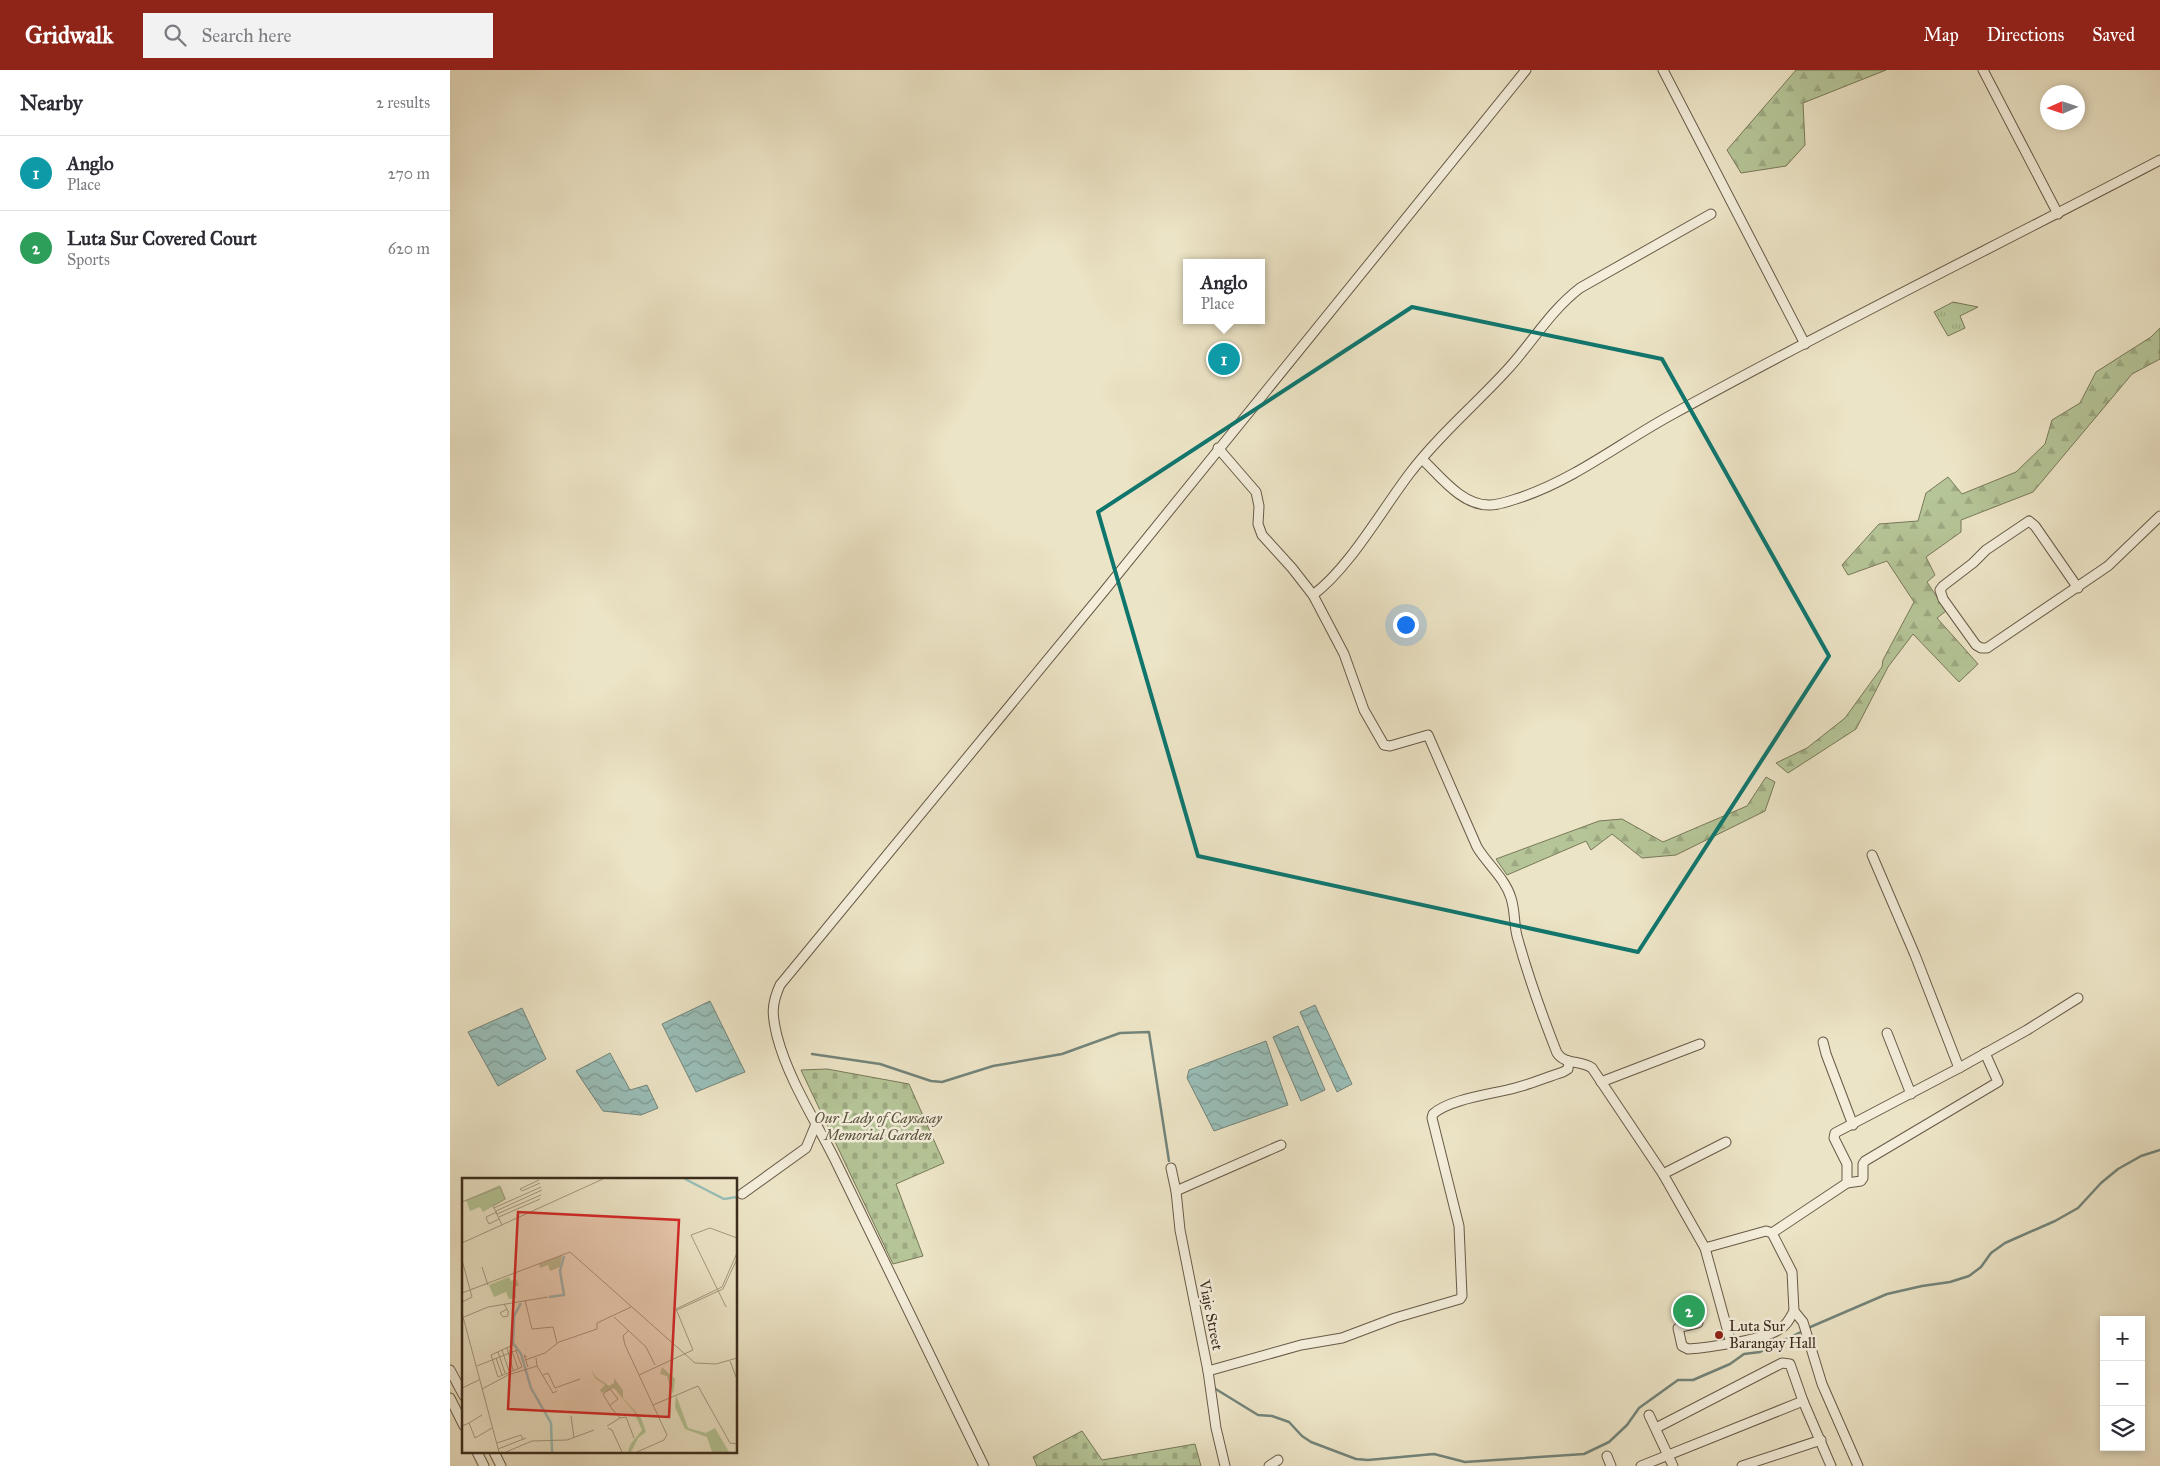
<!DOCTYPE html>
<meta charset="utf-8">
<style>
body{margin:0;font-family:"IM FELL Great Primer",serif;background:#f2f2f3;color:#2b2b33}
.controls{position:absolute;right:15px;bottom:15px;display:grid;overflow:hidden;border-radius:0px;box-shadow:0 2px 8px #0003}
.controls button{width:45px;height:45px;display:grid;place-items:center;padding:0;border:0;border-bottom:1px solid #e1e1e2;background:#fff;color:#2b2b33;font:25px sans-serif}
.compass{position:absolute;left:1590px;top:15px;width:45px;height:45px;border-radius:50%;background:#fff;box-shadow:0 2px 8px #0003;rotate:267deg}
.you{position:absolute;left:955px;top:554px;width:18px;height:18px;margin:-12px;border:4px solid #fff;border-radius:50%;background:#1a73e8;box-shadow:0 0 0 8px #1a73e833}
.badge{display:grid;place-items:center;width:32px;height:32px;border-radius:50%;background:#8f2418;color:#fff;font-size:16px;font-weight:700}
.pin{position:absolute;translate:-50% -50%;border:2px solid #fff;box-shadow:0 1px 5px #0006}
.popup{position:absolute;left:733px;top:189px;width:82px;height:65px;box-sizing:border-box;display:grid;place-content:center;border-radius:0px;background:#fff;filter:drop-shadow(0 1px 4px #0005);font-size:16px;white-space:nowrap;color:#7c7c81}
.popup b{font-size:19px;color:#2b2b33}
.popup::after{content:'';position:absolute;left:50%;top:100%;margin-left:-10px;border:10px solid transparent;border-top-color:#fff}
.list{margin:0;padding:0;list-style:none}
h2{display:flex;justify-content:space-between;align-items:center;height:65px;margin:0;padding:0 20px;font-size:21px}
h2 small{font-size:16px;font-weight:400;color:#7c7c81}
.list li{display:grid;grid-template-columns:32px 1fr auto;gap:15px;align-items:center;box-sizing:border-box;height:75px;padding:0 20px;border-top:1px solid #e1e1e2}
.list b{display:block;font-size:19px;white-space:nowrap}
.list p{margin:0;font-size:16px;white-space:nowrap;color:#7c7c81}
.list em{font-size:16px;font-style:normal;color:#7c7c81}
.icon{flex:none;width:28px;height:28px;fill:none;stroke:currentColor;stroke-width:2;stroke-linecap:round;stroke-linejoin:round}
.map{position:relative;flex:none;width:1710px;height:1396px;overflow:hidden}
header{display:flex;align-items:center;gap:30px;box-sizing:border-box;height:70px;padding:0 25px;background:#8f2418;color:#fff}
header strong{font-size:24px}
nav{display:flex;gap:28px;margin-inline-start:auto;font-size:18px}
.search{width:350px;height:45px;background:#f2f2f3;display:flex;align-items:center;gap:12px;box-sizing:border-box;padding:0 18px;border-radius:0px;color:#7c7c81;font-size:19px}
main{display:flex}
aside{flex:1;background:#fff}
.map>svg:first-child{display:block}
.grass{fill:url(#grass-tufts);stroke:#78785a}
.forest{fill:url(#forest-firs);stroke:#78785a}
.cemetery{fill:url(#cemetery-stones);stroke:#78785a}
.water{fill:url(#water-waves);stroke:#73847a}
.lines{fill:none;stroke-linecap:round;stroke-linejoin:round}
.stream{stroke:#73847a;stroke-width:2.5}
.minor-casing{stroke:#675a47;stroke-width:11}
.minor{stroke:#f3edda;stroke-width:9}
.marked{fill:none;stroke:#0f766e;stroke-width:4;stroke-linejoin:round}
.poi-dot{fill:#8f2418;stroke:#f3edda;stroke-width:2}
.labels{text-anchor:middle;stroke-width:5;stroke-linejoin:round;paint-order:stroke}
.park-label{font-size:15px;font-style:italic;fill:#5a523c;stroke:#f3edda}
.street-label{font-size:15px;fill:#3b2c1d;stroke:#f3edda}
.poi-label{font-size:15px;fill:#3b2c1d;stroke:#f3edda;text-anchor:start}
.inset-river{fill:none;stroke:#99beb8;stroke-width:2.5}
.inset-road{fill:none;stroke:#a59a82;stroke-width:1}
.view{fill:#d62828;fill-opacity:0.15;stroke:#d62828;stroke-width:2.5}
.inset-edge{fill:none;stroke:#3b2c1d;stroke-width:2.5}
</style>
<header>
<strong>Gridwalk</strong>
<div class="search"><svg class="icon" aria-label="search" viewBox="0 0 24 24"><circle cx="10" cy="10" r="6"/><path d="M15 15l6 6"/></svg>Search here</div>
<nav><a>Map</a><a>Directions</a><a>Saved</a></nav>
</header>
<main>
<aside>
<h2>Nearby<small>2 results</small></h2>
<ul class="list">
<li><span class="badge" style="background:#0f9aa8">1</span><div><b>Anglo</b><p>Place</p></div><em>270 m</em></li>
<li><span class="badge" style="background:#2e9e5b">2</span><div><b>Luta Sur Covered Court</b><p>Sports</p></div><em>620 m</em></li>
</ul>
</aside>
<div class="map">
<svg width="1710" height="1396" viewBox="0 0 1710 1396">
<defs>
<pattern id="grass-tufts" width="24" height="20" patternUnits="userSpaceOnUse" patternTransform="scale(1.25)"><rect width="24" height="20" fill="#b5c597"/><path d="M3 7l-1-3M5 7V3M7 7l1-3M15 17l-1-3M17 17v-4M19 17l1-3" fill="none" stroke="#9da982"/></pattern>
<pattern id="forest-firs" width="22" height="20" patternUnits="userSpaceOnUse" patternTransform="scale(1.25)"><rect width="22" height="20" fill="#b5c597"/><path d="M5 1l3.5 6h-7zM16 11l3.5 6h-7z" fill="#9da982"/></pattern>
<pattern id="cemetery-stones" width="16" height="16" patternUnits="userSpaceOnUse" patternTransform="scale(1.25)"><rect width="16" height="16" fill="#b5c597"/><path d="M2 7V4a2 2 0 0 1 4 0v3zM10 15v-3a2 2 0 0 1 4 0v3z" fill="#9da982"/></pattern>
<pattern id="water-waves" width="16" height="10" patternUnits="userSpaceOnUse" patternTransform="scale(1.25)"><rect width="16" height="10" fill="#99beb8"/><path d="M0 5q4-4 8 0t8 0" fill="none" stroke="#7e9b95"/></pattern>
</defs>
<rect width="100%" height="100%" fill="#ece4c6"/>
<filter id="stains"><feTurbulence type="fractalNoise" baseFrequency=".004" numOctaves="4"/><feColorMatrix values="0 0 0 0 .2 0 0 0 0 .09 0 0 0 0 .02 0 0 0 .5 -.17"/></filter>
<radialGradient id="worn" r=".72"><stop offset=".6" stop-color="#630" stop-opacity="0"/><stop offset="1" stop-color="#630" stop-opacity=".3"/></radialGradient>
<!-- grass -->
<polygon class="grass" points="1503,232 1528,237 1510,246 1515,258 1498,266 1484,242"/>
<!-- forest -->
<g class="forest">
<polygon points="1346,0 1436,0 1353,33 1355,75 1336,96 1291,103 1277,80"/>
<polygon points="1710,258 1710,289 1682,304 1583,422 1511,450 1511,462 1476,487 1485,505 1477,512 1496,541 1487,548 1528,594 1509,612 1463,564 1438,597 1406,659 1338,703 1326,693 1357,678 1395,648 1432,597 1433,590 1464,532 1437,491 1398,505 1392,495 1429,454 1468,451 1476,423 1498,407 1512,424 1566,402 1595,374 1602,350 1630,333 1646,302 1701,267"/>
<polygon points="1316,707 1325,712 1315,741 1226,785 1192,788 1162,764 1141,780 1136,771 1057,805 1046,789 1149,751 1172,749 1213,772 1297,736"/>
</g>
<!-- cemetery -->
<g class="cemetery">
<polygon points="377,999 459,1014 494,1093 446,1114 473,1186 443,1194 351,1000"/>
<polygon points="632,1361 652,1390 745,1374 751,1396 587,1396 583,1387"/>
</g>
<!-- water -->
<g class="water">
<polygon points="260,931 295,1002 246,1022 212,954"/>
<polygon points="865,935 902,1014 887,1022 850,942"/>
<polygon points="72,938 96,989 48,1016 18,962"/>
<polygon points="848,956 875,1020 851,1031 823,967"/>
<polygon points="816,971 838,1035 764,1061 737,1008 739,1000"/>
<polygon points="160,983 180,1020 197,1015 208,1038 191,1045 153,1041 126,1001"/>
</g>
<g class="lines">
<!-- stream -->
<g class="stream">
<polyline points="362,984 430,994 481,1011 492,1012 543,996 612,984 670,963 699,962 719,1091"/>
<polyline points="1358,1258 1437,1224 1472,1216 1500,1212 1519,1206 1531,1197 1541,1183 1555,1173 1605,1151 1628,1138 1651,1113 1668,1099 1691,1086 1710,1080"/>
<polyline points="764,1318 808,1345 822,1346 839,1352 852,1366 861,1372 906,1389 918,1390 984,1384 1015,1392 1134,1384 1159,1372 1177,1355 1189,1338 1228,1310 1243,1310 1280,1294 1294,1284 1310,1282 1353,1261"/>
</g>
<!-- minor casing -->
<g class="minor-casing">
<g id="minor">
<polyline points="1213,0 1355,274"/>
<polyline points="1533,0 1608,144"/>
<path d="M768 378 806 422 809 436 808 454 812 465 842 498 863 525 894 584 914 640 934 675 940 676 978 665 1027 777C1037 794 1055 808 1061 828 1065 840 1064 854 1067 866 1078 906 1092 945 1107 983 1115 995 1131 990 1142 998L1213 1104 1255 1178 1281 1273"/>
<path d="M972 389C990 406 1012 436 1040 435 1050 435 1062 430 1072 427 1127 408 1173 371 1223 344 1384 255 1548 175 1710 90"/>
<polyline points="1628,518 1585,456 1579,451 1536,480 1523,493 1493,516 1490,520 1493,529 1526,575 1531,578 1537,578 1658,496 1710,446"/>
<path d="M863 525C900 497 931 441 960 403 988 366 1025 335 1057 300 1083 272 1099 242 1130 218L1261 144"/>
<polyline points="1437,963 1461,1024"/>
<polyline points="1373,972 1376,984 1403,1055"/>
<polyline points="1509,998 1577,960 1628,928"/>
<polyline points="1151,1012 1250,974"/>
<polyline points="721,1098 726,1121 730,1160 758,1301 766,1358 775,1396"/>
<polyline points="1213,1104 1276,1072"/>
<polyline points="1397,1113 1397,1094 1384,1068 1385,1063 1509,998 1465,885 1422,785"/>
<polyline points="726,1121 831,1075"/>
<polyline points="292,1124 356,1078 366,1054"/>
<polyline points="1322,1163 1397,1113 1411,1111 1413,1108 1413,1094 1415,1091 1548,1012 1535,983"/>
<polyline points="1255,1178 1316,1161 1322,1163 1342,1202 1344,1241 1353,1252 1372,1314 1408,1396"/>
<path d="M1248 1253 1228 1258 1232 1276 1238 1279C1256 1278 1317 1269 1330 1259 1337 1255 1340 1248 1344 1241"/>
<polyline points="0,1300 14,1326"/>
<path d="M758 1301 851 1275 892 1268 945 1248 1010 1229 1012 1226 1009 1156 982 1048 983 1044C999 1029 1043 1024 1065 1018 1081 1014 1097 1007 1113 1002L1118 999 1119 991"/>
<polyline points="0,1328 14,1356"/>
<polyline points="1199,1345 1223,1396"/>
<polyline points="1206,1358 1332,1293 1340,1294 1353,1331 1381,1396"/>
<polyline points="27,1382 34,1396"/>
<polyline points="44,1382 51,1396"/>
<polyline points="1157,1386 1161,1396"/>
<path d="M534 1396C485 1296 436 1196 388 1096 368 1054 339 1012 327 966 322 945 321 935 330 915L655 520 1076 0"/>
<polyline points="819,1396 828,1390"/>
<polyline points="1191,1396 1353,1331"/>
<polyline points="1292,1396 1371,1370"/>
</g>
</g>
<!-- minor -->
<use href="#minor" class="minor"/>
</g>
<!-- marked area -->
<path class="marked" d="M962 237 1212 289 1379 586 1188 882 748 786 648 442Z"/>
<!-- markers -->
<circle class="poi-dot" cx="1269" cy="1265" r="5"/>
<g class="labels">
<!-- park labels -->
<g class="park-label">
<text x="428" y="1053">Our Lady of Caysasay<tspan x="428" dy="17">Memorial Garden</tspan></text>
</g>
<!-- street labels -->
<g class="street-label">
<text transform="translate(761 1245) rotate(79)" y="5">Viaje Street</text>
</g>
<!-- poi labels -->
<g class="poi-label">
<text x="1279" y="1261">Luta Sur<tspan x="1279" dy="17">Barangay Hall</tspan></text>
</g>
</g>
<!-- overview -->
<g transform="translate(12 1108)">
<rect width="275" height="275" fill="#ece4c6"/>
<path d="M200 189 213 201 211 216 205 198 198 196ZM129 191 134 199 147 208 152 205V200L161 212V220L179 240 184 254 176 260 169 274H166L168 267 180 252 172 234 152 210 140 215 138 212 143 207 133 200ZM214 217 226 250 244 255 253 250 267 274H250L245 259 223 251 213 229Z" fill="#b5c597"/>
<path d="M100 77 98 89 88 93 86 87 78 90 77 86ZM47 99 49 103 54 101 57 107 53 109 54 120 47 121 44 114 32 119 27 107Z" fill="#b5c597"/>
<path d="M38 7 44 21 21 34 18 29 8 33 4 22Z" fill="#b5c597"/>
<path class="inset-river" d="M223 1 262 21 275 19M87 119 102 117 98 93 102 78M59 125 52 138 51 165 59 176 69 210 89 245 90 274"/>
<path class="inset-road" d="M77 2 58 11 60 13 78 5M0 24 38 9 43 21 31 28 40 47M32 30 79 9M34 33 80 12M35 34 24 39 25 42 27 46 37 41M35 36 79 17M37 39 78 21M0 65 141 1M0 82 10 119 0 124M20 89 26 107M0 115 108 74 233 185 254 186 275 180M63 122 70 151 91 149 95 165M42 126 45 131 46 133V138L41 139 38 135 45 131M264 129 229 57 248 50 275 60M215 132 261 111 275 81M0 135 37 274M2 139 26 129 86 119M152 139 184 169 193 187M167 152 161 158 163 167 205 257 202 262 175 274M51 167 29 177 36 199 60 189 54 173M48 168 56 190M45 170 51 192M40 172 47 193M36 174 43 195M65 179 62 177 66 189M34 180 40 197M63 182 83 175 97 164 135 151V145L169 129M268 183 274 199M15 188 55 172M75 188 91 215 95 213M81 197 86 195 93 210 118 201M177 197 231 172 214 131 260 109 275 75M0 210 17 202M20 211 46 197 75 188 74 180M191 227 236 208 268 265 275 266M109 238 112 260M158 240 164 239 172 260M7 245 20 237M0 248 7 245 13 260 30 250M145 248 158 240 150 231 148 228 141 216 148 211 156 221 148 227M146 250 150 252 160 274M35 265 59 257 61 261M36 271 64 260M44 274 70 263 105 262 132 252"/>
<path class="view" d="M56 34 217 42 207 239 46 231Z"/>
<rect width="275" height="275" class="inset-edge"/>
</g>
<rect width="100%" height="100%" filter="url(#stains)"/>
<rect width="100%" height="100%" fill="url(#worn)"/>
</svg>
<div class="controls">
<button>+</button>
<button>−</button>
<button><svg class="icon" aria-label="layers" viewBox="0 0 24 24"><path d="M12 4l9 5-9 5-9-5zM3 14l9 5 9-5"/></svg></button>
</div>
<svg class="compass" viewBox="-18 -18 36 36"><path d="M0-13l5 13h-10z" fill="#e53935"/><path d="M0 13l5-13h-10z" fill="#7c7c81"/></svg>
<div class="you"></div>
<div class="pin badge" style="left:774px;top:289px;background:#0f9aa8">1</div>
<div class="popup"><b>Anglo</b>Place</div>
<div class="pin badge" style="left:1239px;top:1241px;background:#2e9e5b">2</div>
</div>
</main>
